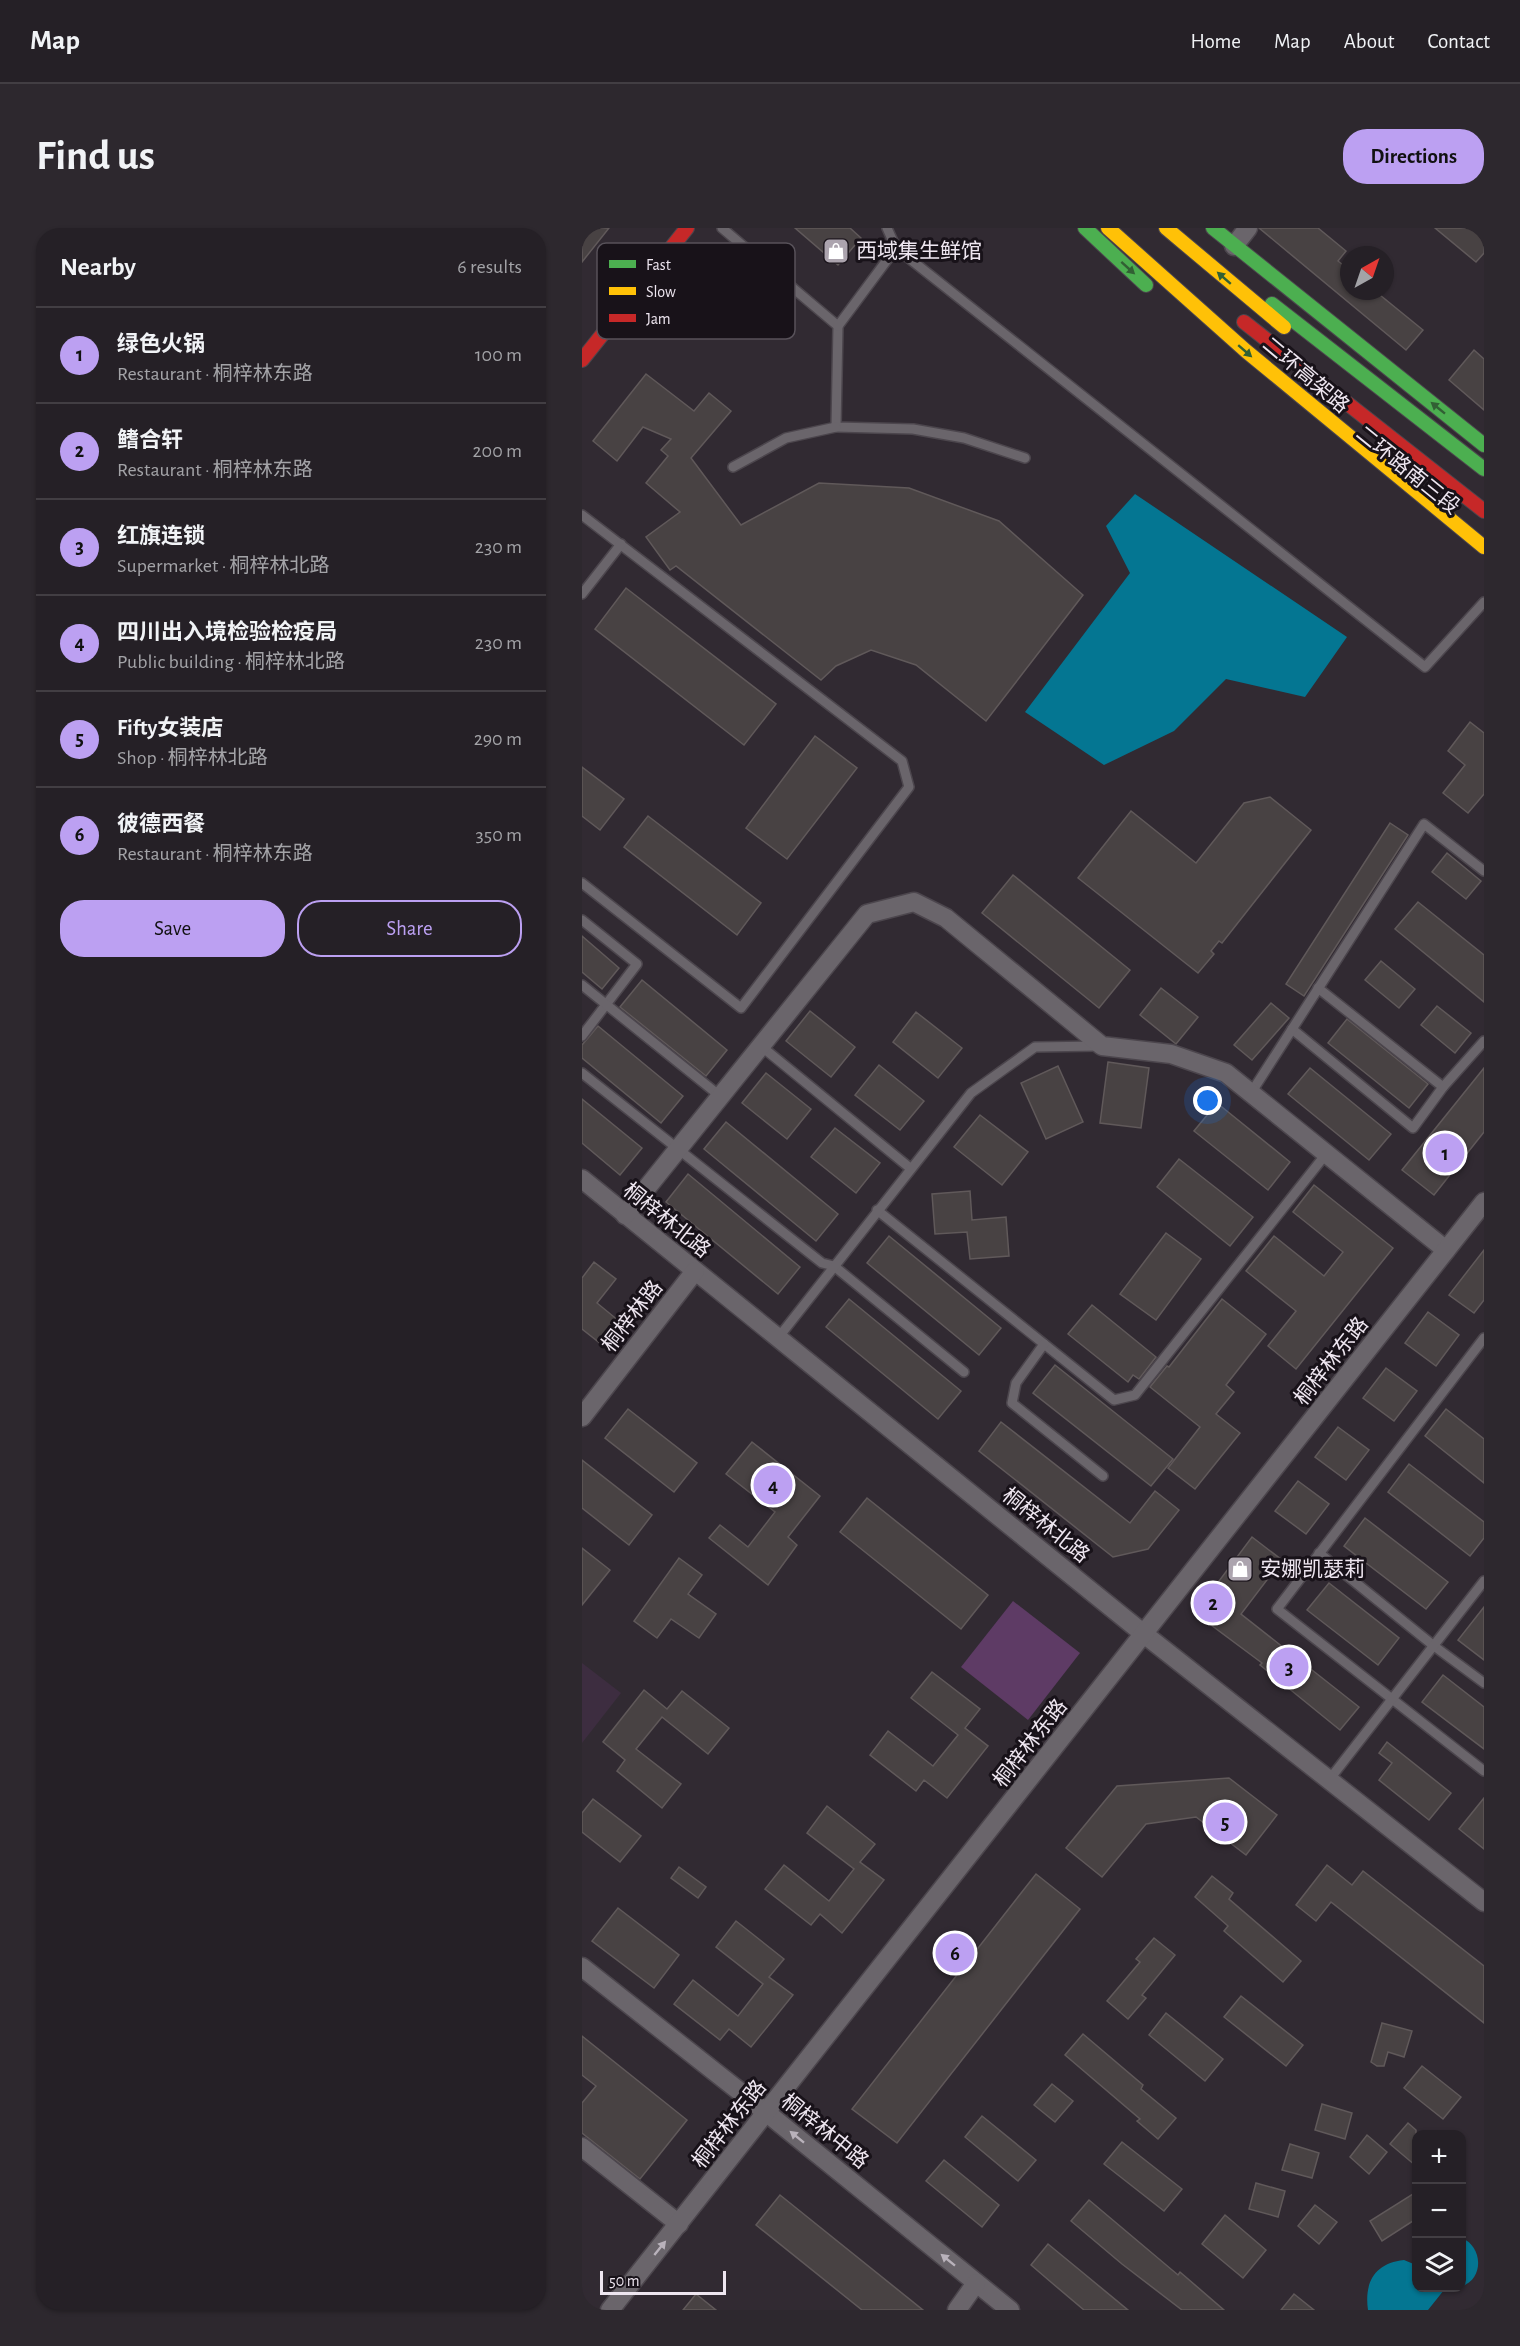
<!DOCTYPE html>
<meta charset="utf-8">
<style>
body{margin:0;font-family:"Alegreya Sans","Noto Sans SC",sans-serif;background:#2d282e;color:#f1f3f6}
.controls{position:absolute;right:18px;bottom:18px;display:grid;overflow:hidden;border-radius:12px;box-shadow:0 2px 4px #0004}
.controls button{width:54px;height:54px;display:grid;place-items:center;padding:0;border:0;border-bottom:2px solid #423e43;background:#252026;color:#f1f3f6;font:30px sans-serif}
.compass{position:absolute;left:758px;top:18px;width:54px;height:54px;border-radius:50%;background:#252026;box-shadow:0 2px 4px #0004;rotate:40deg}
.scale{position:absolute;left:18px;bottom:15px;width:126px;box-sizing:border-box;padding-left:6px;border:3px solid #eee6f0;border-top:0;font-size:16px;line-height:21px;white-space:nowrap;color:#eee6f0;-webkit-text-stroke:4px #181219;paint-order:stroke}
.you{position:absolute;left:626px;top:873px;width:21px;height:21px;margin:-15px;border:4px solid #fff;border-radius:50%;background:#1a73e8;box-shadow:0 0 0 9px #1a73e833}
.badge{display:grid;place-items:center;width:39px;height:39px;border-radius:50%;background:#bca0f2;color:#111;font-size:20px;font-weight:700}
.pin{position:absolute;translate:-50% -50%;border:3px solid #fff;box-shadow:0 2px 6px #0006}
.list{margin:0;padding:0;list-style:none}
h2{display:flex;justify-content:space-between;align-items:center;height:78px;margin:0;padding:0 24px;font-size:26px}
h2 small{font-size:20px;font-weight:400;color:#a3a3a7}
.list li{display:grid;grid-template-columns:39px 1fr auto;gap:18px;align-items:center;box-sizing:border-box;height:96px;padding:0 24px;border-top:2px solid #423e43}
.list b{display:block;font-size:22px;white-space:nowrap}
.list p{margin:0;font-size:20px;white-space:nowrap;color:#a3a3a7}
.list em{font-size:20px;font-style:normal;color:#a3a3a7}
.actions{display:flex;gap:12px;padding:18px 24px}
.actions a{flex:1;padding:14px 0;border:2px solid #bca0f2;border-radius:24px;text-align:center;font-size:21px;color:#bca0f2}
.actions .main{background:#bca0f2;color:#111}
.icon{flex:none;width:33px;height:33px;fill:none;stroke:currentColor;stroke-width:2;stroke-linecap:round;stroke-linejoin:round}
.map{position:relative;flex:none;width:902px;height:2082px;overflow:hidden;border-radius:24px}
header{display:flex;align-items:center;gap:36px;box-sizing:border-box;height:84px;padding:0 30px;background:#252026;border-bottom:2px solid #423e43}
header strong{font-size:28px}
nav{display:flex;gap:33px;margin-inline-start:auto;font-size:21px}
.intro{display:flex;align-items:center;justify-content:space-between;box-sizing:border-box;height:144px;padding:0 36px}
h1{margin:0;font-size:42px}
.button{padding:15px 27px;border-radius:24px;background:#bca0f2;color:#111;font-size:21px;font-weight:700}
main{display:flex;gap:36px;padding:0 36px}
aside{flex:1;background:#252026;border-radius:24px;box-shadow:0 2px 4px #0004}
.map>svg:first-child{display:block}
.built{fill:#3d2d40}
.green{fill:#5e3b65}
.water{fill:#047692}
.building{fill:#484243;stroke:#60595a;stroke-width:1.5}
.lines{fill:none;stroke-linecap:round;stroke-linejoin:round}
.lane-casing{stroke:#4c464d;stroke-width:12}
.street-casing{stroke:#4c464d;stroke-width:21}
.fast-casing{stroke:#4c464d;stroke-width:16}
.slow-casing{stroke:#4c464d;stroke-width:16}
.jam-casing{stroke:#4c464d;stroke-width:16}
.lane{stroke:#6a656b;stroke-width:9}
.street{stroke:#6a656b;stroke-width:18}
.fast{stroke:#4caf50;stroke-width:14}
.slow{stroke:#ffc107;stroke-width:14}
.jam{stroke:#c62828;stroke-width:14}
.oneway{fill:#326034}
.oneway2{fill:#b9b2bb}
.labels{text-anchor:middle;stroke-width:6;stroke-linejoin:round;paint-order:stroke}
.poi-label{font-size:21px;fill:#eee6f0;stroke:#181219;text-anchor:start}
.street-label{font-size:21px;fill:#eee6f0;stroke:#181219}
.key{fill:#181219;stroke:#58525a;stroke-width:1.5}
.key-label{font-size:16px;fill:#eee6f0}
</style>
<header>
<strong>Map</strong>
<nav><a>Home</a><a>Map</a><a>About</a><a>Contact</a></nav>
</header>
<div class="intro"><h1>Find us</h1><a class="button">Directions</a></div>
<main>
<aside>
<h2>Nearby<small>6 results</small></h2>
<ul class="list">
<li><span class="badge">1</span><div><b>绿色火锅</b><p>Restaurant · 桐梓林东路</p></div><em>100 m</em></li>
<li><span class="badge">2</span><div><b>鳍合轩</b><p>Restaurant · 桐梓林东路</p></div><em>200 m</em></li>
<li><span class="badge">3</span><div><b>红旗连锁</b><p>Supermarket · 桐梓林北路</p></div><em>230 m</em></li>
<li><span class="badge">4</span><div><b>四川出入境检验检疫局</b><p>Public building · 桐梓林北路</p></div><em>230 m</em></li>
<li><span class="badge">5</span><div><b>Fifty女装店</b><p>Shop · 桐梓林北路</p></div><em>290 m</em></li>
<li><span class="badge">6</span><div><b>彼德西餐</b><p>Restaurant · 桐梓林东路</p></div><em>350 m</em></li>
</ul>
<div class="actions"><a class="main">Save</a><a>Share</a></div>
</aside>
<div class="map">
<svg width="902" height="2082" viewBox="0 0 902 2082">
<rect width="100%" height="100%" fill="#312a32"/>
<!-- built -->
<polygon class="built" points="0,1435 39,1465 0,1515"/>
<!-- green -->
<polygon class="green" points="431,1373 498,1425 446,1492 379,1439"/>
<!-- water -->
<g class="water">
<polygon points="553,266 765,409 723,469 644,451 592,503 522,537 443,484 548,345 524,298"/>
<path d="M880 2010C901 2019 902 2051 880 2058Z"/>
<path d="M822 2032 834 2037V2060H875L862 2062 846 2082H786C782 2054 793 2035 822 2032Z"/>
</g>
<!-- building -->
<g class="building">
<polygon points="0,0 27,0 0,34"/>
<polygon points="213,0 268,0 279,10 256,37"/>
<polygon points="677,0 736,0 764,23 756,33 767,42 767,63 793,63 841,102 824,122"/>
<polygon points="853,0 902,0 902,25 894,34"/>
<polygon points="892,122 902,131 902,182 867,152"/>
<polygon points="64,146 112,183 127,165 149,183 109,230 159,297 237,255 327,260 417,293 501,367 404,493 334,437 289,422 254,438 239,452 94,338 88,342 64,309 98,284 64,255 86,228 79,222 89,211 61,199 35,233 11,213"/>
<polygon points="44,360 194,476 162,517 13,401"/>
<polygon points="888,494 902,505 902,566 886,585 861,565 883,537 866,523"/>
<polygon points="233,508 275,540 205,631 164,600"/>
<polygon points="0,539 42,571 18,602 0,588"/>
<polygon points="688,569 729,602 640,715 637,713 629,723 632,726 616,745 496,650 549,583 614,635 662,575"/>
<polygon points="66,588 179,675 155,707 42,619"/>
<polygon points="808,595 826,607 722,768 704,756"/>
<polygon points="865,625 899,653 884,671 850,644"/>
<polygon points="431,647 548,742 517,780 400,685"/>
<polygon points="836,674 902,727 902,774 813,701"/>
<polygon points="0,708 37,740 20,761 0,744"/>
<polygon points="799,733 833,761 817,780 783,752"/>
<polygon points="60,752 145,822 124,848 38,779"/>
<polygon points="579,760 616,789 594,816 558,787"/>
<polygon points="689,775 707,790 670,832 652,817"/>
<polygon points="855,778 889,805 873,825 839,797"/>
<polygon points="228,783 273,819 249,849 204,813"/>
<polygon points="334,784 380,820 356,850 311,814"/>
<polygon points="765,791 846,856 827,880 746,815"/>
<polygon points="16,798 101,868 79,895 0,830 0,817"/>
<polygon points="526,834 567,840 559,900 518,895"/>
<polygon points="297,837 342,873 318,902 273,867"/>
<polygon points="476,838 501,894 464,911 439,855"/>
<polygon points="728,840 809,906 787,932 706,866"/>
<polygon points="902,840 902,904 852,967 820,942"/>
<polygon points="184,845 229,881 205,911 160,875"/>
<polygon points="0,871 60,920 38,947 0,915"/>
<polygon points="635,875 708,934 686,962 612,903"/>
<polygon points="398,887 446,924 420,957 372,919"/>
<polygon points="144,894 256,986 234,1013 122,921"/>
<polygon points="253,900 298,935 274,965 229,929"/>
<polygon points="597,931 671,989 648,1018 575,959"/>
<polygon points="106,946 218,1039 196,1066 84,974"/>
<polygon points="732,957 811,1020 714,1141 686,1118 714,1083 664,1043 692,1008 742,1048 761,1024 711,984"/>
<polygon points="388,963 390,992 424,989 427,1028 388,1031 385,1004 353,1006 350,966"/>
<polygon points="584,1005 619,1031 574,1092 538,1066"/>
<polygon points="307,1008 419,1100 397,1127 285,1035"/>
<polygon points="902,1022 902,1072 892,1085 867,1067"/>
<polygon points="12,1034 34,1051 15,1075 37,1093 19,1116 0,1101 0,1050"/>
<polygon points="267,1071 379,1163 356,1191 244,1099"/>
<polygon points="640,1071 684,1106 644,1157 652,1164 634,1186 658,1205 613,1261 586,1240 618,1199 568,1159 585,1138 587,1139"/>
<polygon points="510,1077 574,1129 557,1151 551,1147 546,1154 486,1106"/>
<polygon points="846,1084 877,1107 854,1138 823,1115"/>
<polygon points="473,1137 591,1231 569,1258 451,1165"/>
<polygon points="804,1140 835,1163 812,1193 781,1170"/>
<polygon points="46,1181 115,1235 92,1264 23,1210"/>
<polygon points="864,1181 902,1211 902,1255 843,1208"/>
<polygon points="419,1194 548,1295 573,1263 597,1282 566,1321 531,1329 397,1223"/>
<polygon points="756,1199 787,1222 764,1252 733,1229"/>
<polygon points="170,1214 238,1268 206,1309 215,1317 186,1357 127,1310 138,1297 166,1319 193,1284 144,1246"/>
<polygon points="0,1232 70,1287 47,1317 0,1280"/>
<polygon points="827,1236 902,1294 902,1310 888,1328 806,1264"/>
<polygon points="716,1253 747,1276 724,1306 693,1283"/>
<polygon points="285,1270 406,1367 379,1401 258,1304"/>
<polygon points="783,1290 866,1354 844,1381 762,1318"/>
<polygon points="670,1309 700,1332 659,1386 777,1479 758,1502 678,1437 680,1435 613,1385"/>
<polygon points="0,1320 28,1342 0,1377"/>
<polygon points="97,1330 120,1347 106,1366 134,1386 117,1410 89,1391 75,1410 52,1393"/>
<polygon points="747,1355 817,1410 796,1437 725,1382"/>
<polygon points="902,1379 902,1432 876,1412"/>
<polygon points="350,1444 398,1481 383,1500 406,1518 365,1570 342,1552 334,1563 288,1527 306,1503 351,1538 376,1507 329,1470"/>
<polygon points="861,1447 902,1479 902,1521 840,1474"/>
<polygon points="62,1462 85,1481 100,1463 147,1500 126,1526 80,1489 54,1521 99,1556 80,1580 35,1543 43,1532 21,1514"/>
<polygon points="805,1514 869,1565 847,1592 797,1552 810,1535 797,1525"/>
<polygon points="647,1550 695,1587 664,1627 614,1589 564,1596 520,1649 484,1620 535,1558"/>
<polygon points="902,1570 902,1621 877,1601"/>
<polygon points="11,1571 59,1608 38,1634 0,1604 0,1585"/>
<polygon points="245,1578 293,1616 278,1634 302,1652 260,1705 238,1686 229,1697 183,1661 202,1637 247,1673 272,1641 225,1605"/>
<polygon points="745,1637 770,1657 781,1643 902,1738 902,1795 749,1674 734,1693 714,1677"/>
<polygon points="97,1639 124,1659 116,1670 89,1650"/>
<polygon points="454,1646 498,1681 315,1915 270,1881"/>
<polygon points="630,1648 651,1665 647,1671 719,1733 701,1754 642,1703 646,1698 613,1669"/>
<polygon points="36,1680 97,1727 72,1760 10,1713"/>
<polygon points="154,1693 202,1731 187,1749 211,1767 169,1819 147,1801 138,1812 92,1776 111,1752 156,1788 181,1756 134,1719"/>
<polygon points="572,1710 593,1727 560,1767 564,1770 546,1791 525,1773 558,1734 554,1731"/>
<polygon points="659,1768 721,1817 704,1838 642,1789"/>
<polygon points="584,1785 641,1831 623,1853 567,1807"/>
<polygon points="800,1795 830,1803 822,1829 806,1824 802,1838 795,1838 789,1834"/>
<polygon points="501,1806 561,1857 559,1861 594,1890 576,1911 555,1893 558,1891 483,1827"/>
<polygon points="0,1808 105,1892 58,1951 0,1905 0,1875 14,1858 0,1847"/>
<polygon points="840,1838 879,1869 861,1891 822,1860"/>
<polygon points="470,1856 491,1873 473,1894 452,1877"/>
<polygon points="740,1876 770,1885 763,1911 733,1902"/>
<polygon points="400,1888 454,1932 436,1953 383,1909"/>
<polygon points="826,1895 834,1902 834,1938 808,1916"/>
<polygon points="785,1907 805,1924 787,1946 768,1929"/>
<polygon points="540,1914 600,1961 582,1983 522,1936"/>
<polygon points="708,1916 737,1925 730,1950 700,1942"/>
<polygon points="362,1932 417,1977 400,1999 344,1953"/>
<polygon points="674,1955 703,1963 696,1989 667,1981"/>
<polygon points="834,1964 834,1991 800,2013 788,1993"/>
<polygon points="198,1967 341,2082 280,2082 174,1997"/>
<polygon points="507,1972 596,2047 598,2044 642,2082 600,2082 540,2036 489,1993"/>
<polygon points="733,1977 755,1994 737,2016 716,1998"/>
<polygon points="643,1987 684,2022 661,2050 620,2016"/>
<polygon points="466,2016 500,2044 546,2082 502,2082 470,2055 449,2037"/>
<polygon points="114,2066 134,2082 101,2082"/>
<polygon points="712,2066 732,2082 699,2082"/>
</g>
<g class="lines">
<!-- lane casing -->
<g class="lane-casing">
<g id="lane">
<polyline points="140,0 256,98 254,199 331,201 382,210 443,230"/>
<polyline points="305,0 314,20 843,439 902,374"/>
<polyline points="256,98 314,20"/>
<polyline points="151,239 204,210 254,199"/>
<polyline points="0,287 320,533 327,559 159,780 0,655"/>
<polyline points="0,366 39,316"/>
<polyline points="0,692 55,736 0,808"/>
<polyline points="0,757 138,868"/>
<polyline points="710,801 831,900 861,859 736,760"/>
<polyline points="179,818 328,940"/>
<polyline points="0,845 240,1035 252,1038 382,1144"/>
<polyline points="861,859 902,813"/>
<polyline points="669,865 842,596 902,643"/>
<polyline points="295,982 532,1172 553,1167 744,926"/>
<polyline points="196,1110 389,865 453,819 517,818"/>
<polyline points="902,1110 695,1381 902,1543"/>
<polyline points="462,1116 434,1155 430,1175 521,1248"/>
<polyline points="737,1325 852,1418 902,1455"/>
<polyline points="747,1552 902,1353"/>
</g>
</g>
<!-- street casing -->
<g class="street-casing">
<g id="street">
<polyline points="652,18 666,0"/>
<polyline points="0,951 562,1406 902,1674"/>
<polyline points="43,987 285,686 332,674 364,690 520,818 589,826 644,845 864,1022"/>
<polyline points="0,1189 113,1043"/>
<polyline points="0,1739 185,1885 428,2082"/>
<polyline points="0,1919 97,1996"/>
<polyline points="28,2082 902,974"/>
<polyline points="375,2082 394,2055"/>
</g>
</g>
<!-- fast casing -->
<g class="fast-casing">
<g id="fast">
<polyline points="503,0 564,57"/>
<polyline points="631,0 902,217"/>
<polyline points="690,76 902,241"/>
</g>
</g>
<!-- slow casing -->
<g class="slow-casing">
<g id="slow">
<polyline points="526,0 664,123 902,319"/>
<polyline points="584,0 702,99"/>
</g>
</g>
<!-- jam casing -->
<g class="jam-casing">
<g id="jam">
<polyline points="662,94 902,283"/>
<polyline points="0,132 105,0"/>
</g>
</g>
<!-- lane -->
<use href="#lane" class="lane"/>
<!-- street -->
<use href="#street" class="street"/>
<!-- fast -->
<use href="#fast" class="fast"/>
<!-- slow -->
<use href="#slow" class="slow"/>
<!-- jam -->
<use href="#jam" class="jam"/>
</g>
<!-- one-way arrows -->
<defs><path id="oneway-solid" d="M-6-.8H1V-3.2L6.5 0L1 3.2V.8H-6Z" transform="scale(1.5)"/></defs>
<g class="oneway">
<use href="#oneway-solid" transform="translate(546 40) rotate(42)"/>
<use href="#oneway-solid" transform="translate(642 50) rotate(-139)"/>
<use href="#oneway-solid" transform="translate(663 123) rotate(41)"/>
<use href="#oneway-solid" transform="translate(856 180) rotate(-141)"/>
</g>
<g class="oneway2">
<use href="#oneway-solid" transform="translate(215 1909) rotate(-141)"/>
<use href="#oneway-solid" transform="translate(78 2020) rotate(-51)"/>
<use href="#oneway-solid" transform="translate(366 2032) rotate(-141)"/>
</g>
<!-- icons -->
<defs>
<g id="shop-square" transform="scale(1.35)"><rect x="-9" y="-9" width="18" height="18" rx="4" fill="#aca4ae" stroke="#181219"/><path d="M-5-2.5h2.3a2.7 3.5 0 0 1 5.4 0H5L5.5 6h-11ZM-1.5-2.5h3a1.5 2.3 0 0 0-3 0Z" fill="#fff"/></g>
</defs>
<g fill-rule="evenodd">
<use href="#shop-square" x="254" y="23"/>
<use href="#shop-square" x="658" y="1341"/>
</g>
<g class="labels">
<!-- poi labels -->
<g class="poi-label">
<text x="274" y="30">西域集生鲜馆</text>
<text x="678" y="1348">安娜凯瑟莉</text>
</g>
<!-- street labels -->
<g class="street-label">
<text transform="translate(724 147) rotate(40)" y="7">二环高架路</text>
<text transform="translate(826 242) rotate(39)" y="7">二环路南三段</text>
<text transform="translate(85 992) rotate(39)" y="7">桐梓林北路</text>
<text transform="translate(50 1088) rotate(-52)" y="7">桐梓林路</text>
<text transform="translate(749 1133) rotate(-52)" y="7">桐梓林东路</text>
<text transform="translate(464 1297) rotate(39)" y="7">桐梓林北路</text>
<text transform="translate(448 1515) rotate(-52)" y="7">桐梓林东路</text>
<text transform="translate(147 1896) rotate(-52)" y="7">桐梓林东路</text>
<text transform="translate(243 1903) rotate(39)" y="7">桐梓林中路</text>
</g>
</g>
<!-- legend -->
<rect x="15" y="15" width="198" height="96" rx="9" class="key"/>
<rect x="27" y="32" width="27" height="8" fill="#4caf50"/>
<rect x="27" y="59" width="27" height="8" fill="#ffc107"/>
<rect x="27" y="86" width="27" height="8" fill="#c62828"/>
<g class="key-label">
<text x="64" y="42">Fast</text>
<text x="64" y="69">Slow</text>
<text x="64" y="96">Jam</text>
</g>
</svg>
<div class="controls">
<button>+</button>
<button>−</button>
<button><svg class="icon" aria-label="layers" viewBox="0 0 24 24"><path d="M12 4l9 5-9 5-9-5zM3 14l9 5 9-5"/></svg></button>
</div>
<svg class="compass" viewBox="-18 -18 36 36"><path d="M0-13l5 13h-10z" fill="#e53935"/><path d="M0 13l5-13h-10z" fill="#a3a3a7"/></svg>
<div class="scale">50 m</div>
<div class="you"></div>
<div class="pin badge" style="left:863px;top:925px">1</div>
<div class="pin badge" style="left:631px;top:1375px">2</div>
<div class="pin badge" style="left:707px;top:1439px">3</div>
<div class="pin badge" style="left:191px;top:1257px">4</div>
<div class="pin badge" style="left:643px;top:1594px">5</div>
<div class="pin badge" style="left:373px;top:1725px">6</div>
</div>
</main>
